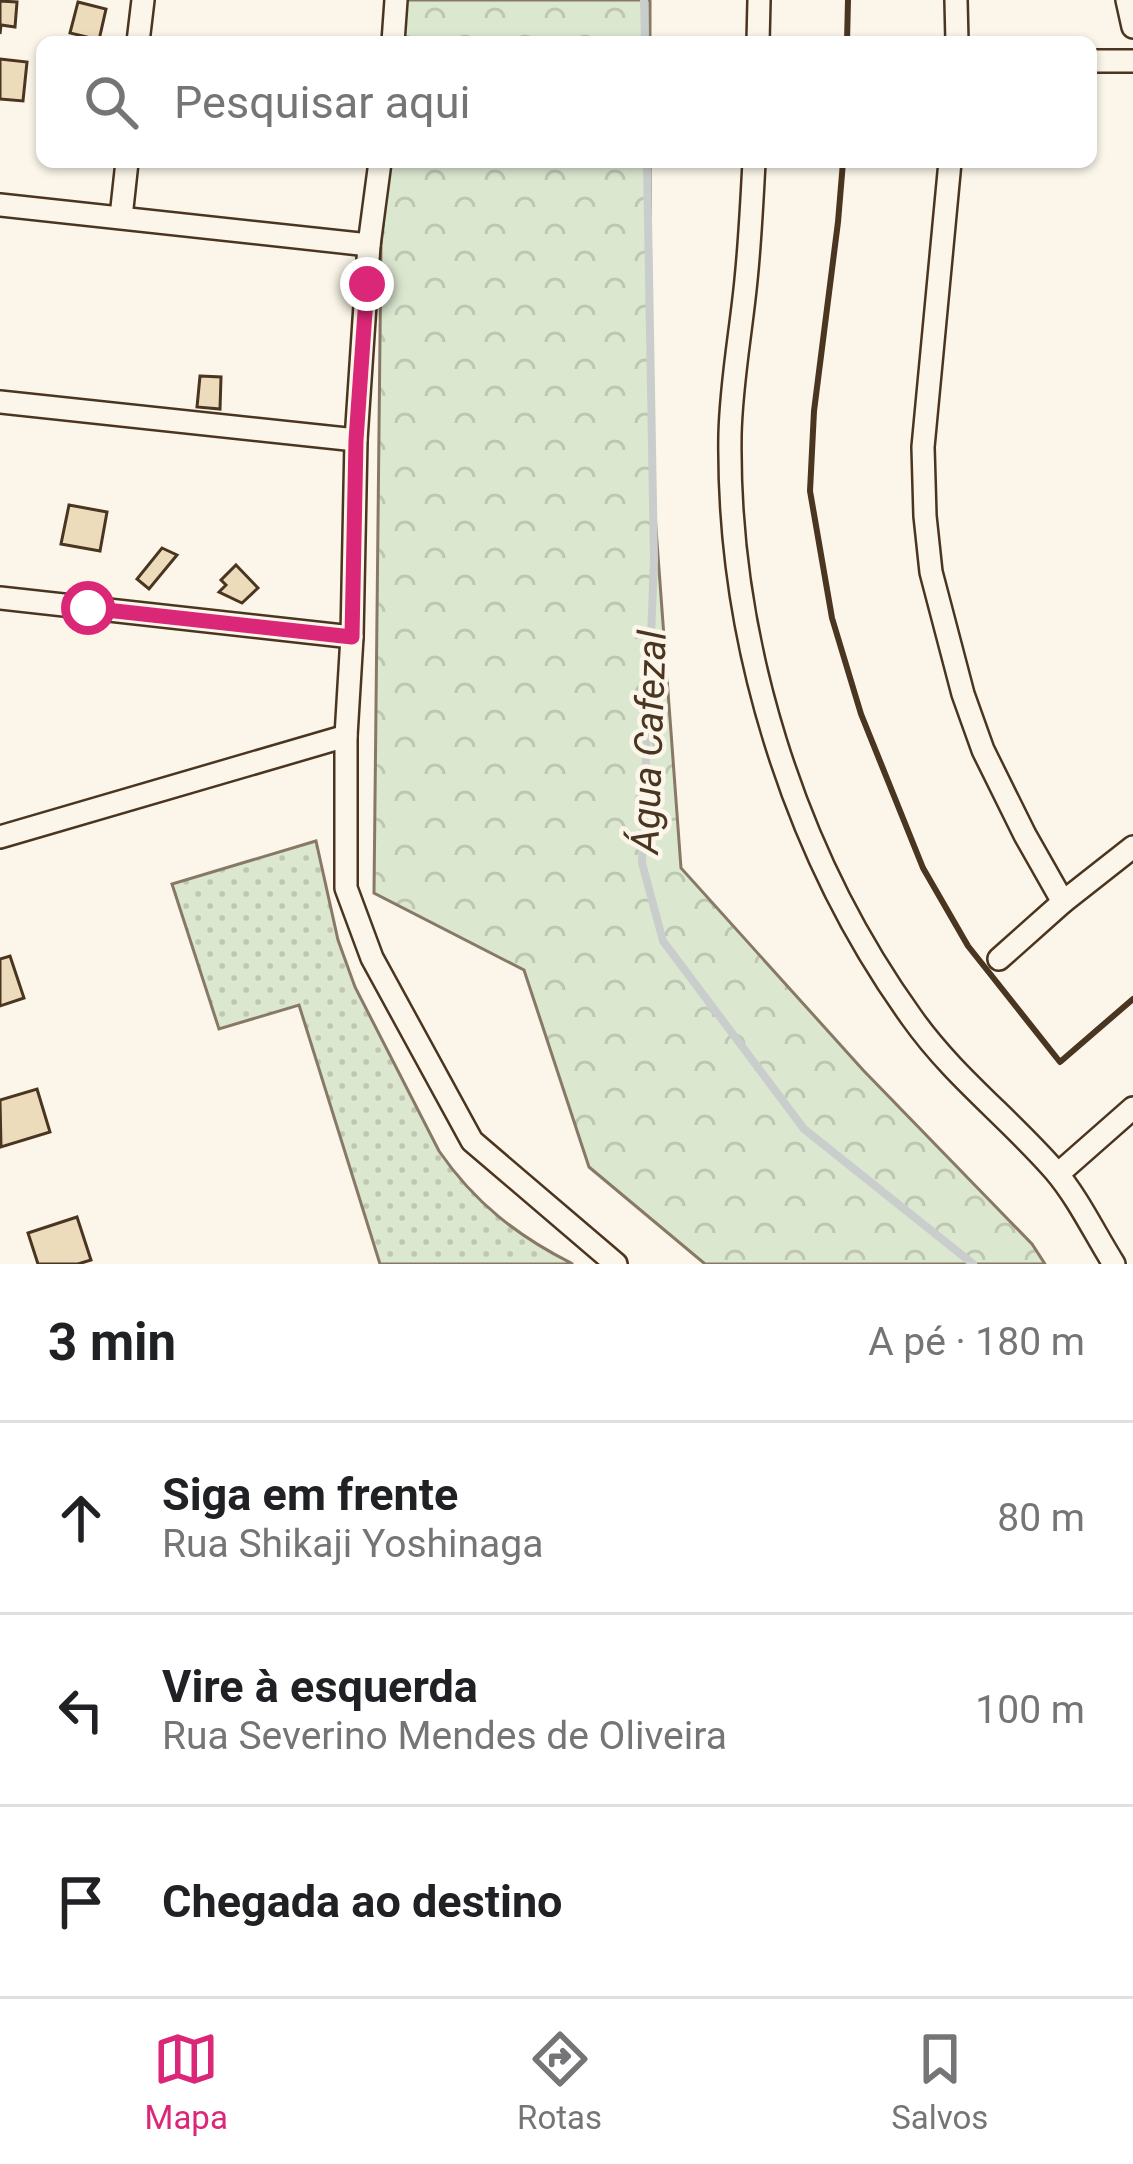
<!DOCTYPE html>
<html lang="pt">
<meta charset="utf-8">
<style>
body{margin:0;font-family:Roboto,sans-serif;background:#f6f6f6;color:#202124}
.stop{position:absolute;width:36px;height:36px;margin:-27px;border:9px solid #db2777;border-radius:50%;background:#fff}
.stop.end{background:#db2777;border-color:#fff;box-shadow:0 3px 12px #0008}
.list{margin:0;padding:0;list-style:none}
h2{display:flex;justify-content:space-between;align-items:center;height:156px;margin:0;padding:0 48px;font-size:51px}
h2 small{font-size:39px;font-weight:400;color:#757577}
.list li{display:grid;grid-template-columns:78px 1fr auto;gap:36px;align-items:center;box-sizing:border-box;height:192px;padding:0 48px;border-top:3px solid #e0e0e0}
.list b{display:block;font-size:45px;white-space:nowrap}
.list p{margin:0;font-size:39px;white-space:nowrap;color:#757577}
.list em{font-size:39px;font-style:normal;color:#757577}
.icon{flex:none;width:66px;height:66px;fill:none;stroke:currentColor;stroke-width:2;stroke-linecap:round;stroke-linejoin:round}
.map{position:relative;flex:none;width:1133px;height:1264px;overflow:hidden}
.search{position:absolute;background:#fff;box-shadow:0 3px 9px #0004;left:36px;right:36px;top:36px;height:132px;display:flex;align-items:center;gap:30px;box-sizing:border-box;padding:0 42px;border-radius:18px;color:#757577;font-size:45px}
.sheet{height:732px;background:#fff}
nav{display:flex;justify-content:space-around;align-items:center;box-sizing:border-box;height:168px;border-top:3px solid #e0e0e0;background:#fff;font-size:33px;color:#757577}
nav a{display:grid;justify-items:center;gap:6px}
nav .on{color:#db2777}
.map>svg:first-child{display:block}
.forest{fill:url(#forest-crowns);stroke:#887966;stroke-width:3}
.park{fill:url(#park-dots);stroke:#887966;stroke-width:3}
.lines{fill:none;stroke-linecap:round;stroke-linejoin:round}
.stream{stroke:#c9cecd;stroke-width:8}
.building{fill:#ecdcbc;stroke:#4a3520;stroke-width:3}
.street-casing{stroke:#4a3520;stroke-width:26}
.street{stroke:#fbf6e9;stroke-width:21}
.wall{stroke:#4a3520;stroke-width:6}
.route{stroke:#db2777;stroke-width:15}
.labels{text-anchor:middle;stroke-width:9;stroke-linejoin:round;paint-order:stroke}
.water-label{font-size:39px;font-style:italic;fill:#4a3520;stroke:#fbf6e9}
</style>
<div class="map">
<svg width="1133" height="1264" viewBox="0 0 1133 1264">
<defs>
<pattern id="forest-crowns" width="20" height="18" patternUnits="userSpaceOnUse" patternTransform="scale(3)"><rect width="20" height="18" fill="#dce7d0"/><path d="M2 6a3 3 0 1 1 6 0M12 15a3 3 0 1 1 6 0" fill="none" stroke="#bec7b2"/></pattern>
<pattern id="park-dots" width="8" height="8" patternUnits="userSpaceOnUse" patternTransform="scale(3)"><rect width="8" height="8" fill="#dce7d0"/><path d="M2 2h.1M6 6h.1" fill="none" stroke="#bec7b2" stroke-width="1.8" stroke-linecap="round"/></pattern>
</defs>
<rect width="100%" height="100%" fill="#fbf6e9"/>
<!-- forest -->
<g class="forest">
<polygon points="403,0 650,0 650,42 400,42"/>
<polygon points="389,162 650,162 652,474 681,868 863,1070 1032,1244 1045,1264 705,1264 589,1167 524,970 374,893 381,245"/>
</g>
<!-- park -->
<path class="park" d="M316 841 338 940 355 987 439 1151C474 1202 517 1236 573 1264H380L299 1005 219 1029 172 884Z"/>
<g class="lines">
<!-- stream -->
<g class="stream">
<polyline points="644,0 645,42"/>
<polyline points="647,162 654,560 642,863 663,941 804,1129 973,1264"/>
</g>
</g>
<!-- building -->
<g class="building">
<polygon points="0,1 17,2 15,27 1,25 0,34"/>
<polygon points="78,2 106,9 99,40 70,33"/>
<polygon points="0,59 27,62 23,101 0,99"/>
<polygon points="200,376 221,377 220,409 197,407"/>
<polygon points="69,505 107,512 100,551 61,544"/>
<polygon points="162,548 177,555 149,589 137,579"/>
<polygon points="236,565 258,588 242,603 219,592 226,585 221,580"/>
<polygon points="10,956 24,998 0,1006 0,959"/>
<polygon points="37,1089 50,1132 1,1147 0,1100"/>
<polygon points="77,1217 91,1260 78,1264 38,1264 28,1233"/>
</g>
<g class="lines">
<!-- street casing -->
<g class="street-casing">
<g id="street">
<polyline points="956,0 957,42"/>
<polyline points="1127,0 1133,27"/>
<polyline points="138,42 143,0"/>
<polyline points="393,42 396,0"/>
<polyline points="758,42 759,0"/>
<polyline points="1091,61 1133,61"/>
<polyline points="380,162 369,245 356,440 352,637 346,736 346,888 372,958 472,1141 616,1264"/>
<path d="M754 162C752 201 750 241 746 280 741 332 731 383 730 435 727 638 793 853 912 1018 953 1076 1009 1118 1055 1171 1078 1198 1095 1234 1114 1264"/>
<polyline points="950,162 923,447 925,516 931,572 963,694 983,750 1025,835 1063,902"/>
<polyline points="0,205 369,245"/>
<polyline points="121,217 127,162"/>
<polyline points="0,402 356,440"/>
<polyline points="0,598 352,637"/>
<polyline points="0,837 346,736"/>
<polyline points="999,959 1063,902 1133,847"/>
<polyline points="1058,1174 1133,1108"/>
</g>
</g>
<!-- street -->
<use href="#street" class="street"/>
<!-- wall -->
<g class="wall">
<polyline points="847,42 848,0"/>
<polyline points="843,162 838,222 814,411 810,491 832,618 861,714 923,868 968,946 1060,1062 1133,999"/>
</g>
</g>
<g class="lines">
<!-- route -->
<polyline class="route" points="88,608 352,637 356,440 367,284"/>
</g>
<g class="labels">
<!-- water labels -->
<g class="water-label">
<text transform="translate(648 742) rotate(-88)" y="14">Água Cafezal</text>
</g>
</g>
</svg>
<div class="stop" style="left:88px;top:608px"></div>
<div class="stop end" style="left:367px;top:284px"></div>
<div class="search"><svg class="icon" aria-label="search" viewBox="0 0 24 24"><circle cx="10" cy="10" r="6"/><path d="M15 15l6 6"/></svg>Pesquisar aqui</div>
</div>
<section class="sheet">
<h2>3 min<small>A pé · 180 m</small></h2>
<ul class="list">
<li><svg class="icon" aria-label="ahead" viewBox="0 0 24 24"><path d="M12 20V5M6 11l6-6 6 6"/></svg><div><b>Siga em frente</b><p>Rua Shikaji Yoshinaga</p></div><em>80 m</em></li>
<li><svg class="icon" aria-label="left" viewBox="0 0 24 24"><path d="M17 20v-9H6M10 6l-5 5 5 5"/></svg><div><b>Vire à esquerda</b><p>Rua Severino Mendes de Oliveira</p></div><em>100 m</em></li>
<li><svg class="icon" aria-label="arrive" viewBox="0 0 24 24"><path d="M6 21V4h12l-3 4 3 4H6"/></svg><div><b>Chegada ao destino</b></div></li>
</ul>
</section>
<nav>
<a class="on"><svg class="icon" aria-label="map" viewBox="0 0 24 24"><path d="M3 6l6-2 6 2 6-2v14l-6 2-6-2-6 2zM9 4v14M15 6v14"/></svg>Mapa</a>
<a><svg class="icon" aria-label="directions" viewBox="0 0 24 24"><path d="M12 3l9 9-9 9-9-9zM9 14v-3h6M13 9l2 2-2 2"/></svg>Rotas</a>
<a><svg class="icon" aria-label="saved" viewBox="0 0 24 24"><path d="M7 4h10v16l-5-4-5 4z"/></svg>Salvos</a>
</nav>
